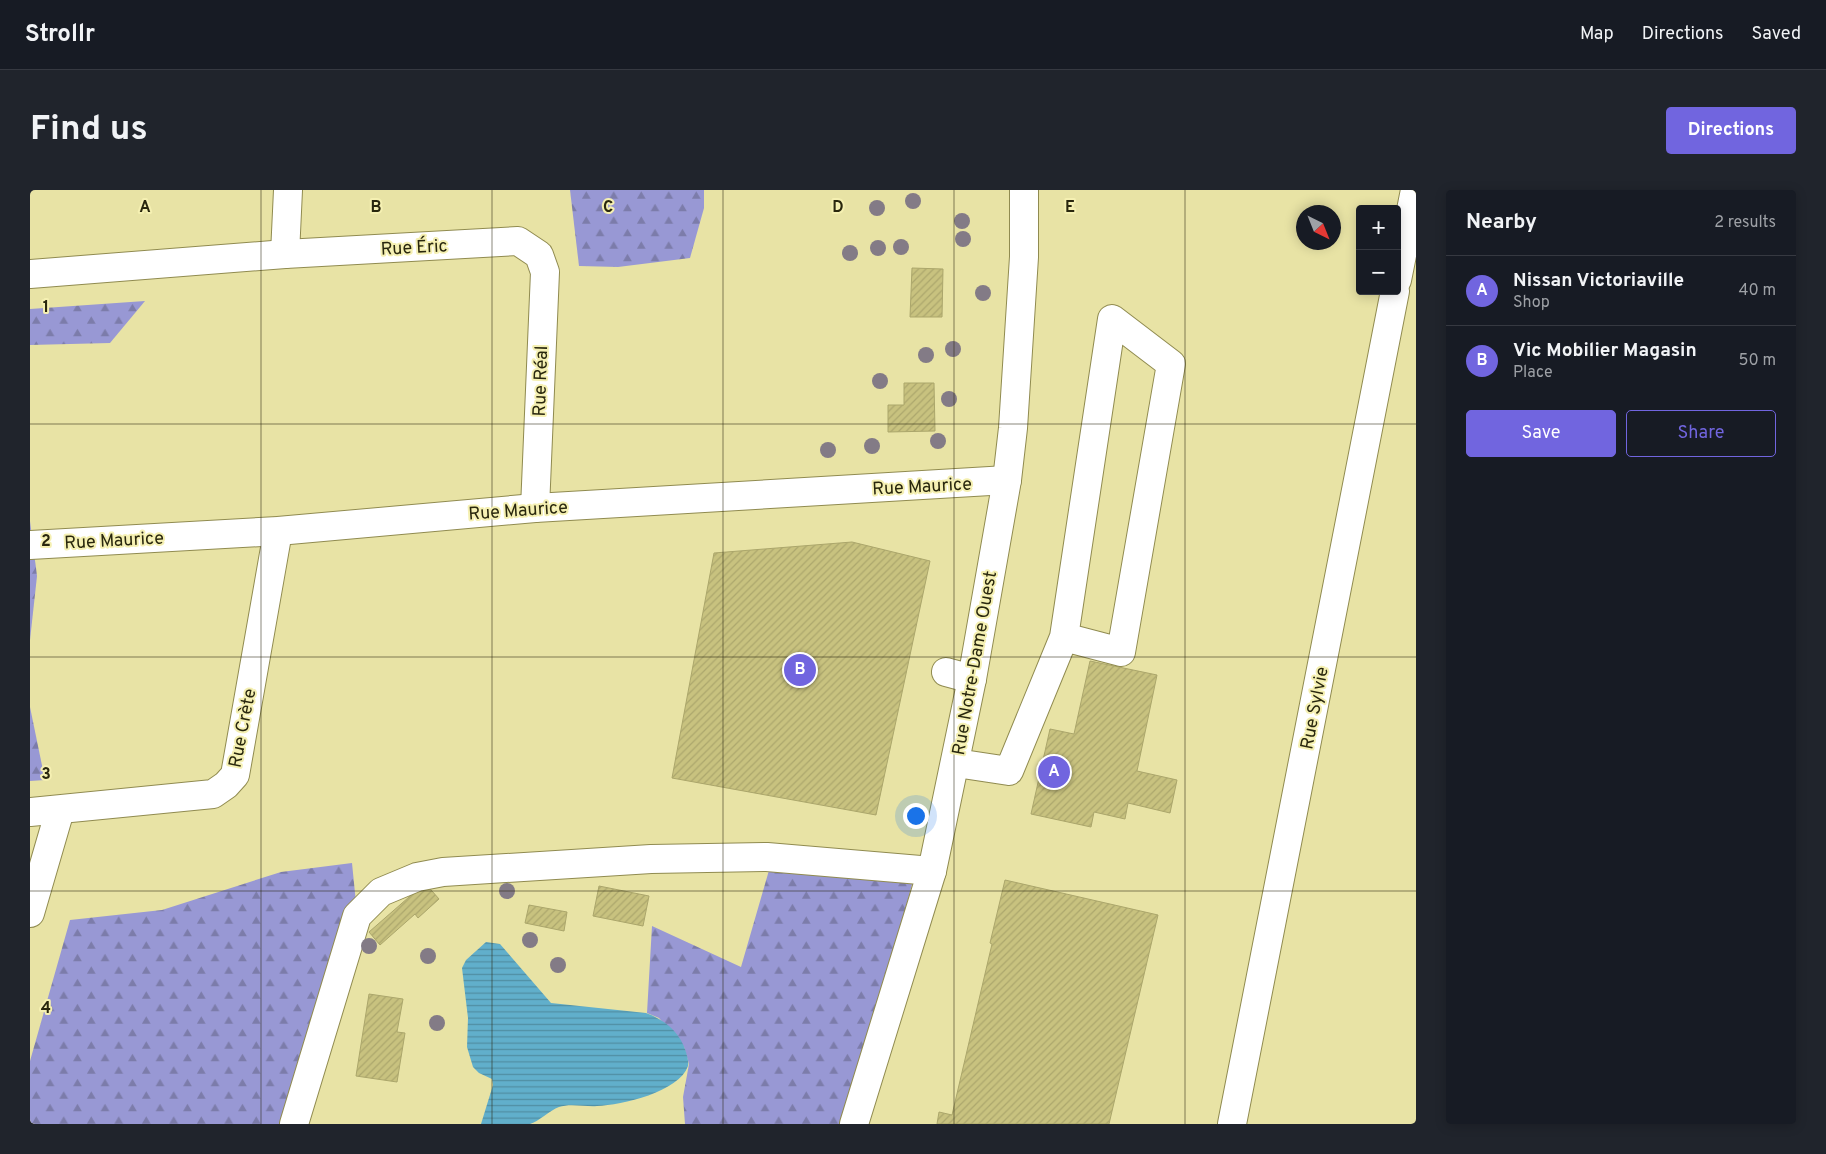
<!DOCTYPE html>
<meta charset="utf-8">
<style>
body{margin:0;font-family:Overpass,sans-serif;background:#20242c;color:#f1f3f6}
.controls{position:absolute;right:15px;top:15px;display:grid;overflow:hidden;border-radius:5px;box-shadow:0 2px 12px #0003}
.controls button{width:45px;height:45px;display:grid;place-items:center;padding:0;border:0;border-bottom:1px solid #363941;background:#171b24;color:#f1f3f6;font:25px sans-serif}
.compass{position:absolute;left:1266px;top:15px;width:45px;height:45px;border-radius:50%;background:#171b24;box-shadow:0 2px 12px #0003;rotate:137deg}
.you{position:absolute;left:885px;top:625px;width:18px;height:18px;margin:-12px;border:4px solid #fff;border-radius:50%;background:#1a73e8;box-shadow:0 0 0 8px #1a73e833}
.badge{display:grid;place-items:center;width:32px;height:32px;border-radius:50%;background:#7165df;color:#fff;font-size:16px;font-weight:700}
.pin{position:absolute;translate:-50% -50%;border:2px solid #fff;box-shadow:0 1px 5px #0006}
.list{margin:0;padding:0;list-style:none}
h2{display:flex;justify-content:space-between;align-items:center;height:65px;margin:0;padding:0 20px;font-size:21px}
h2 small{font-size:16px;font-weight:400;color:#9ea1a6}
.list li{display:grid;grid-template-columns:32px 1fr auto;gap:15px;align-items:center;box-sizing:border-box;height:70px;padding:0 20px;border-top:1px solid #363941}
.list b{display:block;font-size:19px;white-space:nowrap}
.list p{margin:0;font-size:16px;white-space:nowrap;color:#9ea1a6}
.list em{font-size:16px;font-style:normal;color:#9ea1a6}
.actions{display:flex;gap:10px;padding:15px 20px}
.actions a{flex:1;padding:11px 0;border:1px solid #7165df;border-radius:5px;text-align:center;font-size:18px;color:#7165df}
.actions .main{background:#7165df;color:#fff}
.map{position:relative;flex:none;width:1386px;height:934px;overflow:hidden;border-radius:5px}
header{display:flex;align-items:center;gap:30px;box-sizing:border-box;height:70px;padding:0 25px;background:#171b24;border-bottom:1px solid #363941}
header strong{font-size:24px}
nav{display:flex;gap:28px;margin-inline-start:auto;font-size:18px}
.intro{display:flex;align-items:center;justify-content:space-between;box-sizing:border-box;height:120px;padding:0 30px}
h1{margin:0;font-size:35px}
.button{padding:12px 22px;border-radius:5px;background:#7165df;color:#fff;font-size:18px;font-weight:700}
main{display:flex;gap:30px;padding:0 30px}
aside{flex:1;background:#171b24;border-radius:5px;box-shadow:0 2px 12px #0003}
.map>svg:first-child{display:block}
.forest{fill:url(#forest-firs)}
.water{fill:url(#water-rules)}
.building{fill:url(#building-hatch);stroke:#aba66b}
.lines{fill:none;stroke-linecap:round;stroke-linejoin:round}
.minor-casing{stroke:#908b50;stroke-width:30}
.minor{stroke:#fff;stroke-width:28}
.tree{fill:#837b86}
.grid{fill:none;stroke:#29270e;stroke-width:1;stroke-opacity:0.55}
.labels{text-anchor:middle;stroke-width:4;stroke-linejoin:round;paint-order:stroke}
.street-label{font-size:18px;fill:#29270e;stroke:#f5f0b2}
.grid-label{font-size:16px;text-anchor:middle;font-weight:bold;fill:#29270e;stroke:#f5f0b2;stroke-width:4;stroke-linejoin:round;paint-order:stroke}
</style>
<header>
<strong>Strollr</strong>
<nav><a>Map</a><a>Directions</a><a>Saved</a></nav>
</header>
<div class="intro"><h1>Find us</h1><a class="button">Directions</a></div>
<main>
<div class="map">
<svg width="1386" height="934" viewBox="0 0 1386 934">
<defs>
<pattern id="forest-firs" width="22" height="20" patternUnits="userSpaceOnUse" patternTransform="scale(1.25)"><rect width="22" height="20" fill="#9898d4"/><path d="M5 1l3.5 6h-7zM16 11l3.5 6h-7z" fill="#7c7caa"/></pattern>
<pattern id="water-rules" width="6" height="5" patternUnits="userSpaceOnUse" patternTransform="scale(1.25)"><rect width="6" height="5" fill="#61afcb"/><path d="M0 2.5h6" fill="none" stroke="#508ea3"/></pattern>
<pattern id="building-hatch" width="6" height="6" patternUnits="userSpaceOnUse" patternTransform="scale(1.25)"><rect width="6" height="6" fill="#c8c27f"/><path d="M-1 1l2-2M0 6l6-6M5 7l2-2" fill="none" stroke="#aca76d"/></pattern>
</defs>
<rect width="100%" height="100%" fill="#e8e3a5"/>
<!-- forest -->
<g class="forest">
<polygon points="540,0 674,0 674,18 660,68 588,77 549,76"/>
<polygon points="115,111 80,153 0,155 0,119"/>
<polygon points="0,331 7,386 0,450"/>
<polygon points="0,517 15,590 0,591"/>
<polygon points="746,656 887,676 829,889 812,934 655,934 653,907 659,874 654,857 629,828 617,823 622,736 711,777"/>
<polygon points="322,673 326,713 259,934 0,934 0,871 40,730 132,720 251,682"/>
</g>
<!-- water -->
<path class="water" d="M456 752 470 754 521 813 616 823C635 830 650 842 656 862 657 866 659 872 658 876 649 902 592 915 567 916 556 917 540 913 529 917 520 920 508 932 500 934 485 934 466 934 451 934L463 895 462 889 449 883 443 877 437 857 438 828 432 778 436 770Z"/>
<!-- building -->
<g class="building">
<polygon points="882,78 913,79 912,127 880,127"/>
<polygon points="874,193 904,193 905,241 858,242 858,215 874,215"/>
<polygon points="822,352 900,371 846,625 642,588 684,363"/>
<polygon points="1060,471 1127,485 1107,581 1147,590 1140,623 1098,613 1095,629 1064,622 1061,637 1001,624 1020,539 1044,544"/>
<polygon points="975,690 1128,725 1079,934 907,934 909,922 922,925 962,754 960,753"/>
<polygon points="395,693 409,709 388,728 385,724 350,755 339,742"/>
<polygon points="569,696 619,706 613,736 563,726"/>
<polygon points="499,715 537,722 534,741 495,733"/>
<polygon points="339,804 373,809 367,842 375,843 367,892 326,886"/>
</g>
<g class="lines">
<!-- minor casing -->
<g class="minor-casing">
<g id="minor">
<polyline points="255,64 258,0"/>
<polyline points="0,84 255,64 488,51 509,65 515,82 505,318"/>
<polyline points="1367,90 1385,0"/>
<polyline points="0,355 248,341 505,318 977,290"/>
<polyline points="916,482 942,489"/>
<polyline points="926,573 979,581 1034,447 1082,129 1141,174 1091,462 1034,447"/>
<polyline points="0,622 183,604 196,595 205,585 248,341"/>
<polyline points="0,723 30,620"/>
<polyline points="264,934 327,726 351,702 387,687 413,682 621,669 737,667 902,681"/>
<polyline points="824,934 902,681 942,489 977,290 983,238 994,67 994,0"/>
<polyline points="1202,934 1365,101"/>
</g>
</g>
<!-- minor -->
<use href="#minor" class="minor"/>
</g>
<!-- trees -->
<g class="tree">
<circle cx="883" cy="11" r="8"/>
<circle cx="847" cy="18" r="8"/>
<circle cx="932" cy="31" r="8"/>
<circle cx="933" cy="49" r="8"/>
<circle cx="871" cy="57" r="8"/>
<circle cx="848" cy="58" r="8"/>
<circle cx="820" cy="63" r="8"/>
<circle cx="953" cy="103" r="8"/>
<circle cx="923" cy="159" r="8"/>
<circle cx="896" cy="165" r="8"/>
<circle cx="850" cy="191" r="8"/>
<circle cx="919" cy="209" r="8"/>
<circle cx="908" cy="251" r="8"/>
<circle cx="842" cy="256" r="8"/>
<circle cx="798" cy="260" r="8"/>
<circle cx="477" cy="701" r="8"/>
<circle cx="500" cy="750" r="8"/>
<circle cx="339" cy="756" r="8"/>
<circle cx="398" cy="766" r="8"/>
<circle cx="528" cy="775" r="8"/>
<circle cx="407" cy="833" r="8"/>
</g>
<!-- grid -->
<path class="grid" d="M231 0V934M462 0V934M693 0V934M924 0V934M1155 0V934M0 234H1386M0 467H1386M0 701H1386"/>
<g class="labels">
<!-- street labels -->
<g class="street-label">
<text transform="translate(384 57) rotate(-3)" y="6">Rue Éric</text>
<text transform="translate(510 191) rotate(-88)" y="6">Rue Réal</text>
<text transform="translate(892 296) rotate(-3)" y="6">Rue Maurice</text>
<text transform="translate(488 320) rotate(-4)" y="6">Rue Maurice</text>
<text transform="translate(84 350) rotate(-3)" y="6">Rue Maurice</text>
<text transform="translate(944 473) rotate(-80)" y="6">Rue Notre-Dame Ouest</text>
<text transform="translate(1284 518) rotate(-79)" y="6">Rue Sylvie</text>
<text transform="translate(212 538) rotate(-79)" y="6">Rue Crète</text>
</g>
</g>
<g class="grid-label">
<text x="115" y="22">A</text>
<text x="346" y="22">B</text>
<text x="578" y="22">C</text>
<text x="808" y="22">D</text>
<text x="1040" y="22">E</text>
<text x="16" y="122">1</text>
<text x="16" y="356">2</text>
<text x="16" y="589">3</text>
<text x="16" y="823">4</text>
</g>
</svg>
<div class="controls">
<button>+</button>
<button>−</button>
</div>
<svg class="compass" viewBox="-18 -18 36 36"><path d="M0-13l5 13h-10z" fill="#e53935"/><path d="M0 13l5-13h-10z" fill="#9ea1a6"/></svg>
<div class="you"></div>
<div class="pin badge" style="left:1024px;top:582px">A</div>
<div class="pin badge" style="left:770px;top:480px">B</div>
</div>
<aside>
<h2>Nearby<small>2 results</small></h2>
<ul class="list">
<li><span class="badge">A</span><div><b>Nissan Victoriaville</b><p>Shop</p></div><em>40 m</em></li>
<li><span class="badge">B</span><div><b>Vic Mobilier Magasin</b><p>Place</p></div><em>50 m</em></li>
</ul>
<div class="actions"><a class="main">Save</a><a>Share</a></div>
</aside>
</main>
